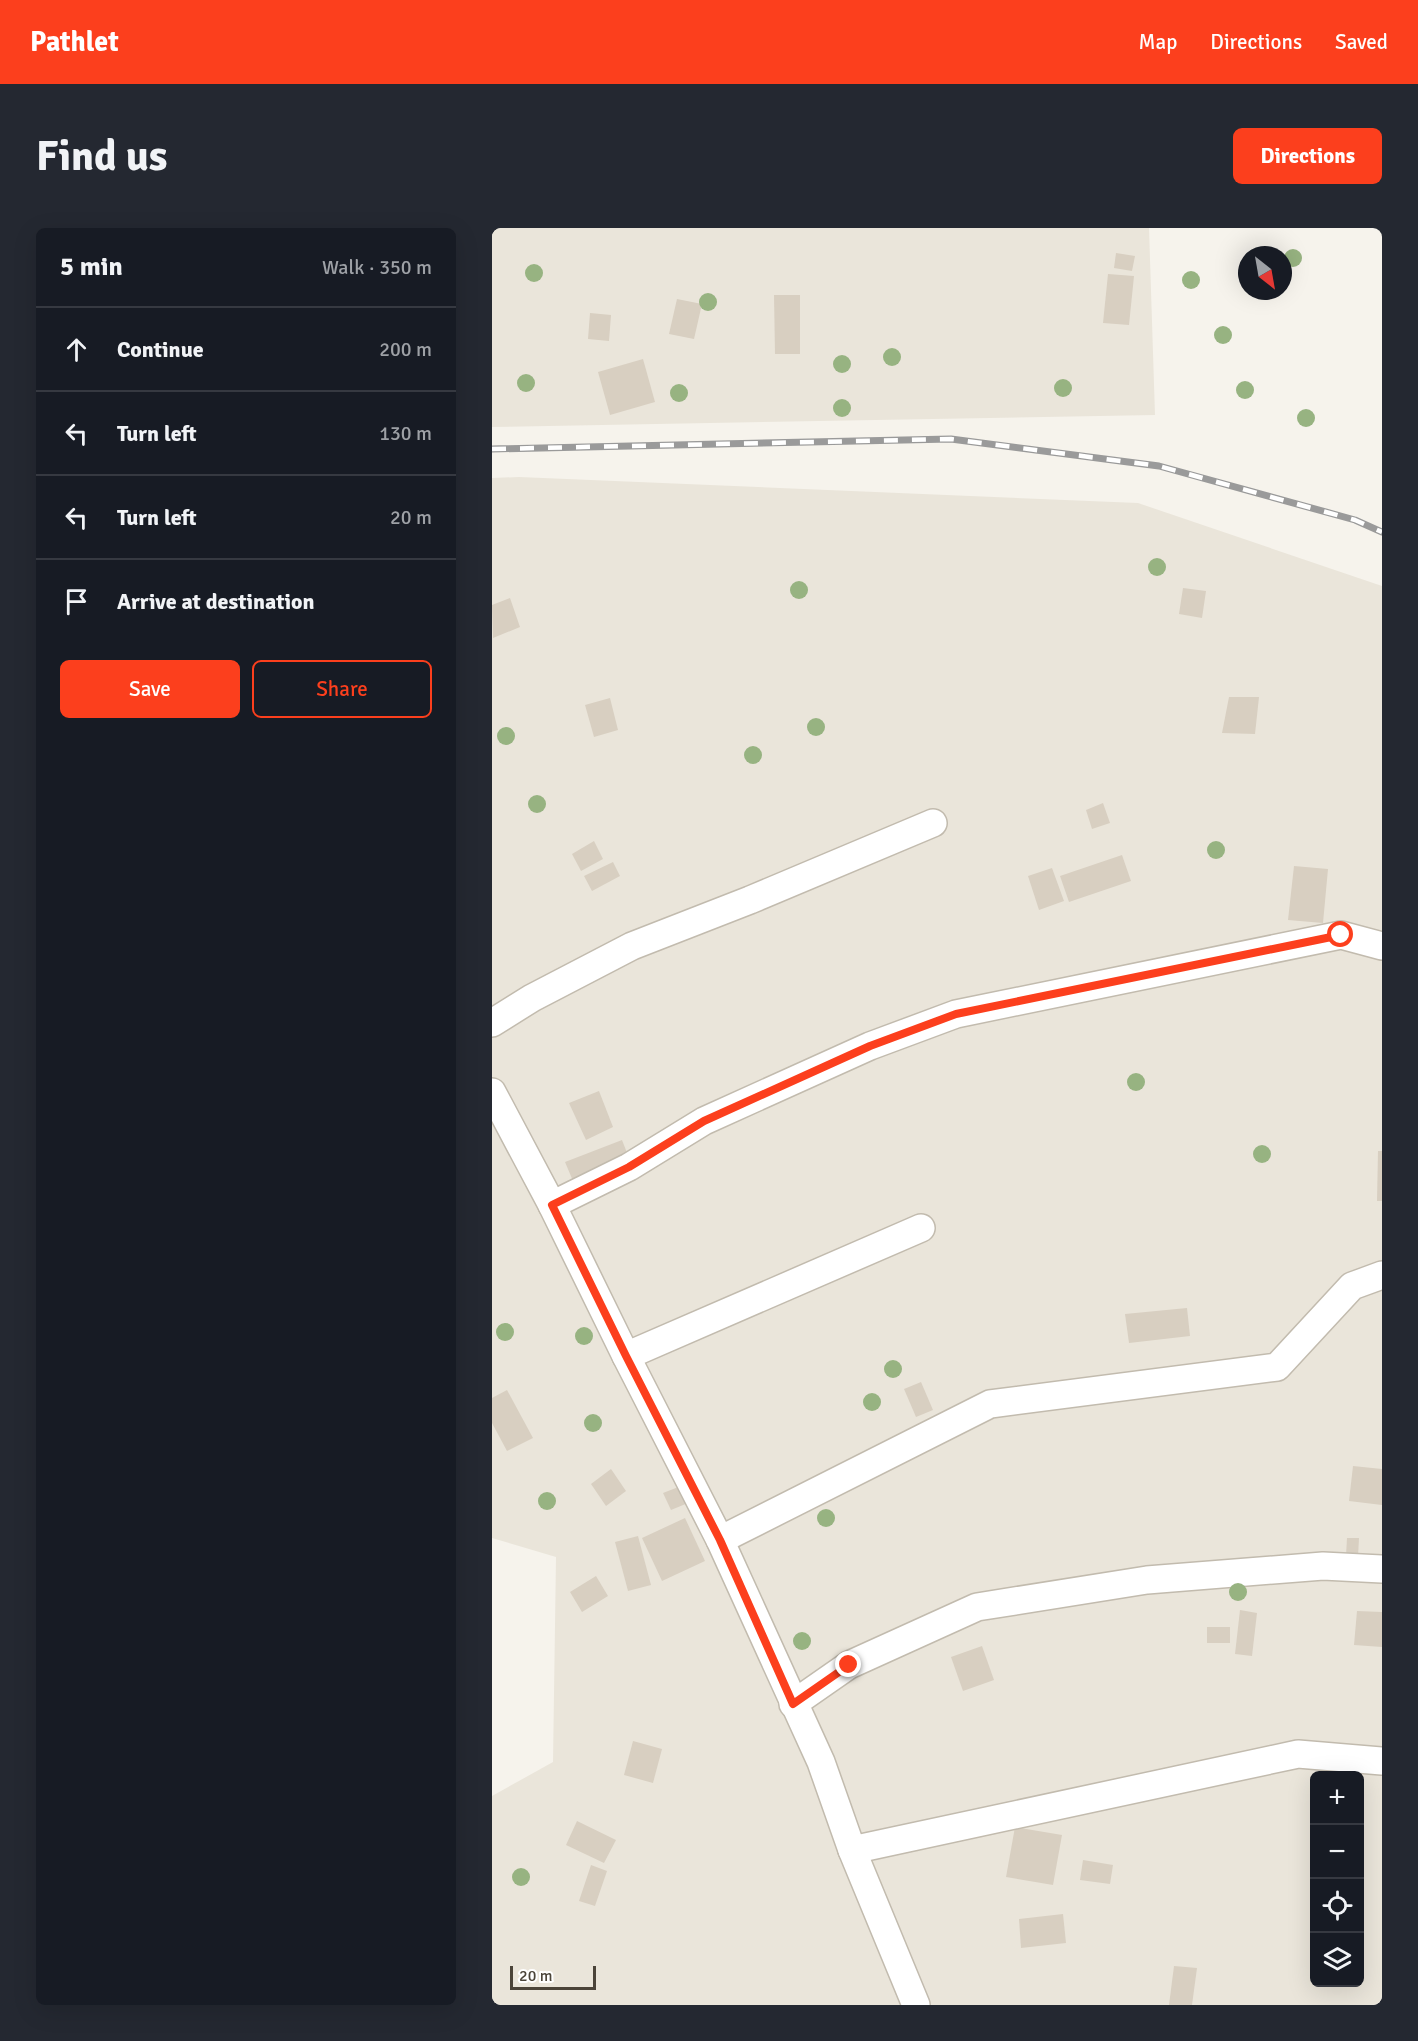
<!DOCTYPE html>
<meta charset="utf-8">
<style>
body{margin:0;font-family:Signika,sans-serif;background:#242831;color:#f1f3f6}
.controls{position:absolute;right:18px;bottom:18px;display:grid;overflow:hidden;border-radius:9px;box-shadow:0 6px 24px #0002}
.controls button{width:54px;height:54px;display:grid;place-items:center;padding:0;border:0;border-bottom:2px solid #363941;background:#171b24;color:#f1f3f6;font:30px sans-serif}
.compass{position:absolute;left:746px;top:18px;width:54px;height:54px;border-radius:50%;background:#171b24;box-shadow:0 6px 24px #0002;rotate:149deg}
.scale{position:absolute;left:18px;bottom:15px;width:86px;box-sizing:border-box;padding-left:6px;border:3px solid #4b4439;border-top:0;font-size:16px;line-height:21px;white-space:nowrap;color:#4b4439;-webkit-text-stroke:4px #fff;paint-order:stroke}
.stop{position:absolute;width:18px;height:18px;margin:-14px;border:4px solid #fc3f1d;border-radius:50%;background:#fff}
.stop.end{background:#fc3f1d;border-color:#fff;box-shadow:0 2px 6px #0008}
.list{margin:0;padding:0;list-style:none}
h2{display:flex;justify-content:space-between;align-items:center;height:78px;margin:0;padding:0 24px;font-size:26px}
h2 small{font-size:20px;font-weight:400;color:#9ea1a6}
.list li{display:grid;grid-template-columns:39px 1fr auto;gap:18px;align-items:center;box-sizing:border-box;height:84px;padding:0 24px;border-top:2px solid #363941}
.list b{display:block;font-size:22px;white-space:nowrap}
.list em{font-size:20px;font-style:normal;color:#9ea1a6}
.actions{display:flex;gap:12px;padding:18px 24px}
.actions a{flex:1;padding:14px 0;border:2px solid #fc3f1d;border-radius:9px;text-align:center;font-size:21px;color:#fc3f1d}
.actions .main{background:#fc3f1d;color:#fff}
.icon{flex:none;width:33px;height:33px;fill:none;stroke:currentColor;stroke-width:2;stroke-linecap:round;stroke-linejoin:round}
.map{position:relative;flex:none;width:890px;height:1777px;overflow:hidden;border-radius:9px}
header{display:flex;align-items:center;gap:36px;box-sizing:border-box;height:84px;padding:0 30px;background:#fc3f1d;color:#fff}
header strong{font-size:28px}
nav{display:flex;gap:33px;margin-inline-start:auto;font-size:21px}
.intro{display:flex;align-items:center;justify-content:space-between;box-sizing:border-box;height:144px;padding:0 36px}
h1{margin:0;font-size:42px}
.button{padding:15px 27px;border-radius:9px;background:#fc3f1d;color:#fff;font-size:21px;font-weight:700}
main{display:flex;gap:36px;padding:0 36px}
aside{flex:1;background:#171b24;border-radius:9px;box-shadow:0 6px 24px #0002}
.map>svg:first-child{display:block}
.residential{fill:#eae5da;fill-rule:evenodd}
.building{fill:#d8cfc1}
.lines{fill:none;stroke-linecap:round;stroke-linejoin:round}
.minor-casing{stroke:#c2bbae;stroke-width:30}
.minor{stroke:#fff;stroke-width:27}
.rail-casing{stroke:#9a9a9a;stroke-width:7}
.rail{stroke:#fff;stroke-width:4.5;stroke-dasharray:14;stroke-linecap:butt}
.tree{fill:#97b381}
.route{stroke:#fc3f1d;stroke-width:8}
</style>
<header>
<strong>Pathlet</strong>
<nav><a>Map</a><a>Directions</a><a>Saved</a></nav>
</header>
<div class="intro"><h1>Find us</h1><a class="button">Directions</a></div>
<main>
<aside>
<h2>5 min<small>Walk · 350 m</small></h2>
<ul class="list">
<li><svg class="icon" aria-label="ahead" viewBox="0 0 24 24"><path d="M12 20V5M6 11l6-6 6 6"/></svg><div><b>Continue</b></div><em>200 m</em></li>
<li><svg class="icon" aria-label="left" viewBox="0 0 24 24"><path d="M17 20v-9H6M10 6l-5 5 5 5"/></svg><div><b>Turn left</b></div><em>130 m</em></li>
<li><svg class="icon" aria-label="left" viewBox="0 0 24 24"><path d="M17 20v-9H6M10 6l-5 5 5 5"/></svg><div><b>Turn left</b></div><em>20 m</em></li>
<li><svg class="icon" aria-label="arrive" viewBox="0 0 24 24"><path d="M6 21V4h12l-3 4 3 4H6"/></svg><div><b>Arrive at destination</b></div></li>
</ul>
<div class="actions"><a class="main">Save</a><a>Share</a></div>
</aside>
<div class="map">
<svg width="890" height="1777" viewBox="0 0 890 1777">
<rect width="100%" height="100%" fill="#f6f3ec"/>
<!-- residential -->
<g class="residential">
<polygon points="0,0 657,0 663,187 0,199"/>
<path d="M27 249 646 275 890 358V1777H0V1568L61 1534 64 1329 0 1310V250ZM822 1548H868V1754H822Z"/>
</g>
<!-- building -->
<g class="building">
<polygon points="624,25 643,28 640,43 622,40"/>
<polygon points="616,46 642,48 637,97 611,95"/>
<polygon points="282,67 308,67 308,126 283,126"/>
<polygon points="185,71 210,76 202,111 177,106"/>
<polygon points="98,85 119,87 117,113 96,111"/>
<polygon points="151,131 163,174 118,187 106,144"/>
<polygon points="691,360 714,363 710,390 687,386"/>
<polygon points="18,370 28,399 1,410 0,377"/>
<polygon points="737,469 767,469 763,506 730,505"/>
<polygon points="118,470 126,502 102,509 93,477"/>
<polygon points="611,575 618,595 600,601 594,582"/>
<polygon points="102,613 111,631 89,643 80,626"/>
<polygon points="630,627 639,653 577,674 568,648"/>
<polygon points="121,634 128,648 100,663 92,648"/>
<polygon points="802,638 836,641 831,695 796,692"/>
<polygon points="560,640 572,673 547,682 536,648"/>
<polygon points="107,863 121,899 94,912 77,875"/>
<polygon points="130,912 137,930 81,953 73,934"/>
<polygon points="886,923 890,923 890,973 885,973"/>
<polygon points="695,1080 698,1108 637,1115 633,1086"/>
<polygon points="429,1154 441,1182 424,1189 412,1161"/>
<polygon points="15,1162 41,1210 15,1223 0,1195 0,1170"/>
<polygon points="861,1238 890,1241 890,1277 857,1273"/>
<polygon points="119,1241 134,1263 114,1278 99,1256"/>
<polygon points="189,1258 196,1275 179,1282 171,1265"/>
<polygon points="193,1290 213,1333 170,1353 150,1310"/>
<polygon points="146,1308 159,1357 136,1363 123,1314"/>
<polygon points="855,1310 867,1310 866,1329 854,1328"/>
<polygon points="104,1348 116,1368 90,1384 78,1364"/>
<polygon points="748,1382 765,1385 760,1428 743,1426"/>
<polygon points="865,1383 890,1384 890,1419 862,1417"/>
<rect x="715" y="1399" width="23" height="16"/>
<polygon points="490,1418 502,1452 471,1463 459,1429"/>
<polygon points="141,1513 170,1521 161,1555 132,1547"/>
<polygon points="85,1593 124,1612 112,1635 74,1617"/>
<polygon points="523,1599 570,1607 561,1657 514,1649"/>
<polygon points="591,1632 621,1637 618,1656 588,1652"/>
<polygon points="99,1637 115,1643 103,1678 87,1673"/>
<polygon points="571,1686 574,1715 529,1720 527,1691"/>
<polygon points="682,1738 705,1740 700,1777 677,1777"/>
</g>
<g class="lines">
<!-- minor casing -->
<g class="minor-casing">
<g id="minor">
<polyline points="0,795 40,770 140,718 258,672 441,595"/>
<polyline points="0,864 60,977 134,1128 228,1312 329,1534 360,1622 424,1777"/>
<polyline points="60,977 137,939 212,893 378,818 464,786 849,707 890,718"/>
<polyline points="134,1128 429,1000"/>
<polyline points="228,1312 498,1176 785,1139 860,1058 890,1047"/>
<polyline points="301,1476 357,1437 485,1379 655,1352 831,1338 890,1341"/>
<polyline points="360,1622 806,1526 890,1533"/>
</g>
</g>
<!-- minor -->
<use href="#minor" class="minor"/>
<!-- rail casing -->
<g class="rail-casing">
<polyline id="rail" points="0,221 459,211 667,238 863,292 890,304"/>
</g>
<!-- rail -->
<use href="#rail" class="rail"/>
</g>
<!-- trees -->
<g class="tree">
<circle cx="801" cy="30" r="9"/>
<circle cx="42" cy="45" r="9"/>
<circle cx="699" cy="52" r="9"/>
<circle cx="216" cy="74" r="9"/>
<circle cx="731" cy="107" r="9"/>
<circle cx="400" cy="129" r="9"/>
<circle cx="350" cy="136" r="9"/>
<circle cx="34" cy="155" r="9"/>
<circle cx="571" cy="160" r="9"/>
<circle cx="753" cy="162" r="9"/>
<circle cx="187" cy="165" r="9"/>
<circle cx="350" cy="180" r="9"/>
<circle cx="814" cy="190" r="9"/>
<circle cx="665" cy="339" r="9"/>
<circle cx="307" cy="362" r="9"/>
<circle cx="324" cy="499" r="9"/>
<circle cx="14" cy="508" r="9"/>
<circle cx="261" cy="527" r="9"/>
<circle cx="45" cy="576" r="9"/>
<circle cx="724" cy="622" r="9"/>
<circle cx="644" cy="854" r="9"/>
<circle cx="770" cy="926" r="9"/>
<circle cx="13" cy="1104" r="9"/>
<circle cx="92" cy="1108" r="9"/>
<circle cx="401" cy="1141" r="9"/>
<circle cx="380" cy="1174" r="9"/>
<circle cx="101" cy="1195" r="9"/>
<circle cx="55" cy="1273" r="9"/>
<circle cx="334" cy="1290" r="9"/>
<circle cx="746" cy="1364" r="9"/>
<circle cx="310" cy="1413" r="9"/>
<circle cx="29" cy="1649" r="9"/>
</g>
<g class="lines">
<!-- route -->
<polyline class="route" points="357,1437 301,1476 228,1312 134,1128 60,977 137,939 212,893 378,818 464,786 849,707"/>
</g>
</svg>
<div class="controls">
<button>+</button>
<button>−</button>
<button><svg class="icon" aria-label="locate" viewBox="0 0 24 24"><circle cx="12" cy="12" r="6"/><path d="M12 2v4M12 18v4M2 12h4M18 12h4"/></svg></button>
<button><svg class="icon" aria-label="layers" viewBox="0 0 24 24"><path d="M12 4l9 5-9 5-9-5zM3 14l9 5 9-5"/></svg></button>
</div>
<svg class="compass" viewBox="-18 -18 36 36"><path d="M0-13l5 13h-10z" fill="#e53935"/><path d="M0 13l5-13h-10z" fill="#9ea1a6"/></svg>
<div class="scale">20 m</div>
<div class="stop" style="left:849px;top:707px"></div>
<div class="stop end" style="left:357px;top:1437px"></div>
</div>
</main>
